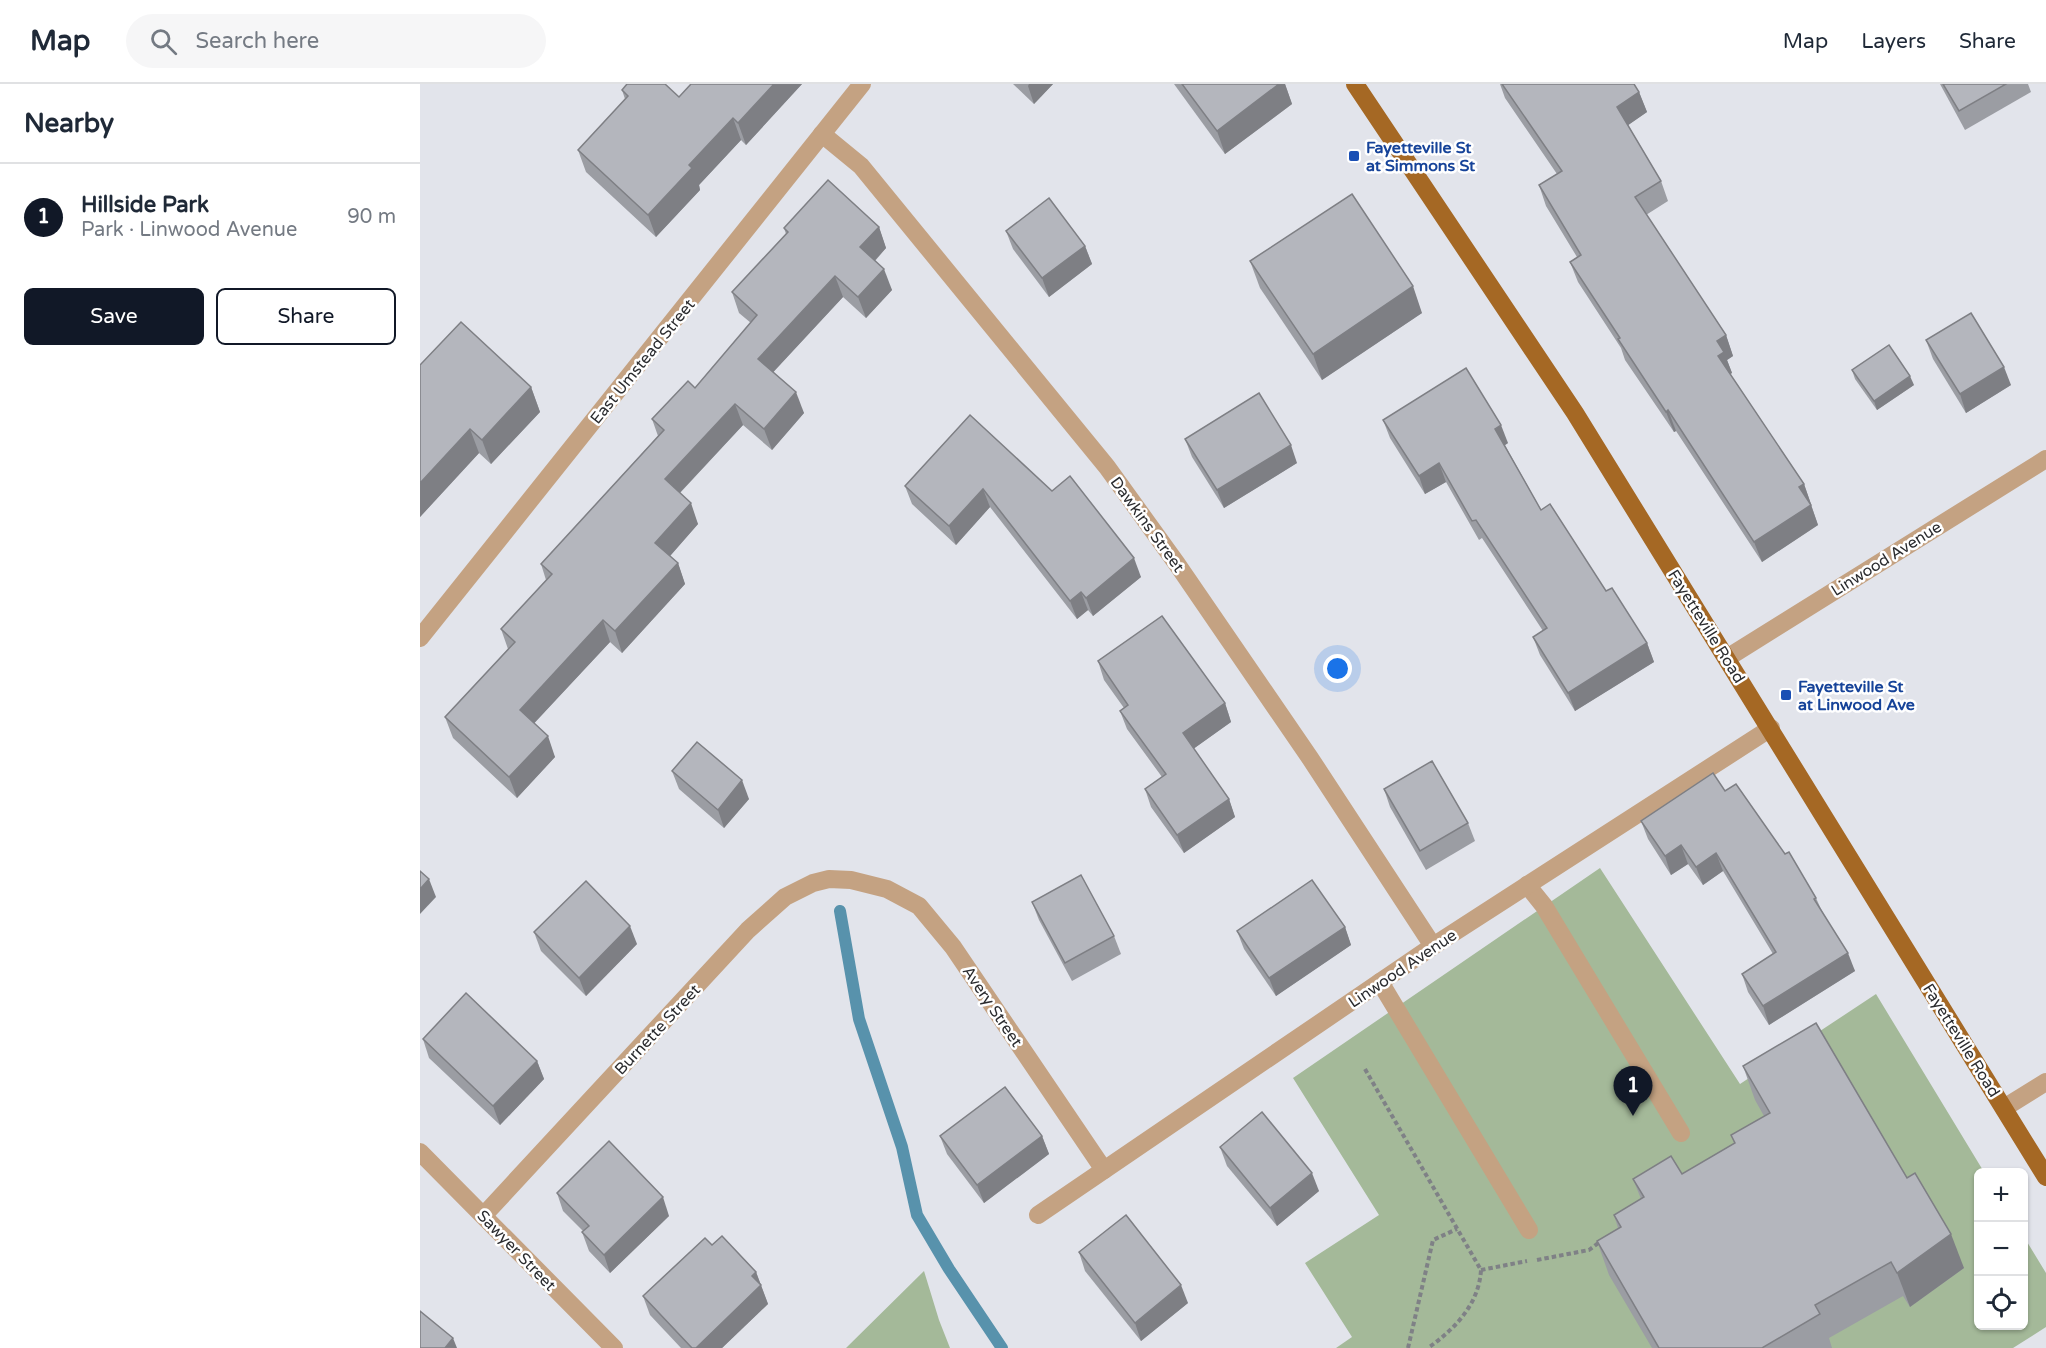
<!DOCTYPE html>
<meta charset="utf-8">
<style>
body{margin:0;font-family:"Varela Round",sans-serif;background:#f6f6f7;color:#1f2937}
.controls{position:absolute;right:18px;bottom:18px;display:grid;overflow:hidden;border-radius:9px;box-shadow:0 2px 4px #0004}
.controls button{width:54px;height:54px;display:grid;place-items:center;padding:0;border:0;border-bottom:2px solid #e0e1e3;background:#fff;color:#1f2937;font:30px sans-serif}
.you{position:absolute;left:918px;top:585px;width:21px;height:21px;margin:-15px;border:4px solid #fff;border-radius:50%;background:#1a73e8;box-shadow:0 0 0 9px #1a73e833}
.badge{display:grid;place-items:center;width:39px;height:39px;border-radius:50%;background:#111827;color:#fff;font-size:20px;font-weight:700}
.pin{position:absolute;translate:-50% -50px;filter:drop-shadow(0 2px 3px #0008)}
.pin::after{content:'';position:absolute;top:32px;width:21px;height:18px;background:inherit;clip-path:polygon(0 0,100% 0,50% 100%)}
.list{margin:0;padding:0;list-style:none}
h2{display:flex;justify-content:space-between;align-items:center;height:78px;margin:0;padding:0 24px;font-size:26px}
h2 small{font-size:20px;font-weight:400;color:#747a83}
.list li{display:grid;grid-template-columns:39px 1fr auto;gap:18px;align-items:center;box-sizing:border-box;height:108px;padding:0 24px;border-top:2px solid #e0e1e3}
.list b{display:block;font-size:22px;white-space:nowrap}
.list p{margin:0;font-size:20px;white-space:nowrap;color:#747a83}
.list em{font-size:20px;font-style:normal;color:#747a83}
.actions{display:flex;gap:12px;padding:18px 24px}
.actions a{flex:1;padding:14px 0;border:2px solid #111827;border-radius:9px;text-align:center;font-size:21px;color:#111827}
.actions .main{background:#111827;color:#fff}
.icon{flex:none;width:33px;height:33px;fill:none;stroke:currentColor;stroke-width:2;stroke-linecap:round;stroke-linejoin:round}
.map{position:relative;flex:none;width:1626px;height:1264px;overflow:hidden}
header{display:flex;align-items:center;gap:36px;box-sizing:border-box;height:84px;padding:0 30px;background:#fff;border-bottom:2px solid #e0e1e3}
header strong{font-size:28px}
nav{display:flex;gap:33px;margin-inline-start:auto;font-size:21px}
.search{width:420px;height:54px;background:#f6f6f7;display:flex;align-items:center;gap:15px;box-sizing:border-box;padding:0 21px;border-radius:33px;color:#747a83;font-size:22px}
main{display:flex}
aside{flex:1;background:#fff}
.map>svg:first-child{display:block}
.green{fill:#a4b999}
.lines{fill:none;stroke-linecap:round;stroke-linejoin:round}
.stream{stroke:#5892ac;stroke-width:12}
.path{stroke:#7f8186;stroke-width:4;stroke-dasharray:4.5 3;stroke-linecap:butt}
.minor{stroke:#c4a282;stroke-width:18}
.major{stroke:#a56824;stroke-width:18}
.wall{fill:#9b9da3}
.shaded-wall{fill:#7e7f84}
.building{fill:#b4b6bd;stroke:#7e7f84;stroke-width:1.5}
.transit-dot{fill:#1a4fb4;stroke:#fff;stroke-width:2}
.labels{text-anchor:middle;stroke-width:5;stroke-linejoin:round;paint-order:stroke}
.transit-label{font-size:16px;font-weight:bold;fill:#164399;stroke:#fff;text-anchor:start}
.street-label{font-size:16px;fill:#2b2c2f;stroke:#fff}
</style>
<header>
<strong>Map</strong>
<div class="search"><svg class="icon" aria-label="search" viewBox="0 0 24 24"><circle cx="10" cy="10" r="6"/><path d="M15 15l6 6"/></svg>Search here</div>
<nav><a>Map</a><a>Layers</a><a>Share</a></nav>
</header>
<main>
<aside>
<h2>Nearby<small></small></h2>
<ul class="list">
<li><span class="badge">1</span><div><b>Hillside Park</b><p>Park · Linwood Avenue</p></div><em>90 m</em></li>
</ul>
<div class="actions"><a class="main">Save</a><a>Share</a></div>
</aside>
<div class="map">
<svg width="1626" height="1264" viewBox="0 0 1626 1264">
<rect width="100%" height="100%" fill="#e2e4eb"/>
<!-- green -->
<g class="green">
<polygon points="1180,784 1320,1000 1456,910 1564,1088 1558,1088 1558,1242 1604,1242 1604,1153 1626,1189 1626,1243 1593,1264 916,1264 932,1253 885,1179 959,1131 873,994"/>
<polygon points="504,1187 519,1236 530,1264 426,1264"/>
</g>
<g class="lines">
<!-- stream -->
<polyline class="stream" points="420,827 439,935 482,1063 497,1131 529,1185 582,1264"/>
<!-- path -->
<g class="path">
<path d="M945 985 1061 1186C1059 1220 1035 1245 1008 1264"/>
<polyline points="1117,1176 1169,1166 1181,1157"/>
<polyline points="1061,1186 1107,1177"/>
<polyline points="988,1264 1013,1156 1037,1145"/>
</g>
<!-- minor -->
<g class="minor">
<polyline points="402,50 441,82 687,383 757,480 890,674 1013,862"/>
<polyline points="0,554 442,0"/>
<polyline points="1307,574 1626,375"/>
<polyline points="1107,801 1124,822 1261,1049"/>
<polyline points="960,898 1109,1146"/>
<polyline points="1584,1024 1626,998"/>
<polyline points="0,1068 194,1264"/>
<polyline points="64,1131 328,846 365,813 393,799 409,795 431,796 467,805 499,822 533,863 684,1086"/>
<polyline points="618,1131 1013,862 1351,644"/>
</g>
<!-- major -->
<polyline class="major" points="935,0 1155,329 1626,1093"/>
</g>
<!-- wall -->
<g class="wall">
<polygon points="271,0 382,0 326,61 321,56 279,101 280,106 236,153 166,88 158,66 205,15 202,6 259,13"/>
<polygon points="593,0 633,0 614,20"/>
<polygon points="754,0 865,0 872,20 805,70"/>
<polygon points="1080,0 1214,0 1219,8 1227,28 1208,41 1241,97 1248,117 1226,131 1306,251 1313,272 1307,276 1312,289 1310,290 1384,400 1398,441 1342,478 1256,347 1254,348 1205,276 1201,264 1158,198 1150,178 1157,173 1126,122 1119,101 1137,90 1085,14"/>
<polygon points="1520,0 1608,0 1611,8 1545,46"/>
<polygon points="459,143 466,164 455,177 472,206 446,234 423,213 353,288 384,329 352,366 323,341 260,409 278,440 250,472 258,479 265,500 202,569 190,558 114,639 135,673 97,714 33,654 25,633 88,565 81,545 126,496 121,480 238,352 232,335 275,304 331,239 319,229 312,208 366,150 364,144"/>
<polygon points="586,147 665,162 672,180 629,213 593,165"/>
<polygon points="830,177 1002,229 902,296 840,204"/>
<polygon points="1506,256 1591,301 1546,329 1513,275"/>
<polygon points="0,281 111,303 120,328 71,380 59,369 0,433"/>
<polygon points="1432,286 1494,301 1457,326 1435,295"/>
<polygon points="550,331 721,493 673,532 668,526 657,535 570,423 536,461 492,420 485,402"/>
<polygon points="963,336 1088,359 1085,361 1121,426 1227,559 1234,578 1155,627 1120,571 1113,553 1123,547 1062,454 1059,456 1026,398 1005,410 970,354"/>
<polygon points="765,355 877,379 804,424 772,373"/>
<polygon points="678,577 805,619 811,638 773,665 809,715 815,733 764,769 731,723 725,705 742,693 707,645 700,627 704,624 684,596"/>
<polygon points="252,687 329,715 304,744 259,705"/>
<polygon points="964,705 1048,739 1055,757 1006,786 970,723"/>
<polygon points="1305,707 1396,814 1401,825 1435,887 1349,941 1328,908 1322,890 1353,870 1303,787 1283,801 1268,780 1251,791 1228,755 1221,737"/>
<polygon points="612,818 694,852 701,870 652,897 619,836"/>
<polygon points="925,843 931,861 856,912 824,865 817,847"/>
<polygon points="114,848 217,860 166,912 121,867"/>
<polygon points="3,955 117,977 124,995 80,1041 9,974"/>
<polygon points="1323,982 1487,1094 1544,1184 1490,1223 1483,1212 1409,1254 1412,1264 1232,1264 1189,1191 1177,1157 1198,1144 1194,1131 1221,1115 1213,1095 1262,1090 1314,1059 1311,1051 1344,1032 1335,1016"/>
<polygon points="520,1052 622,1052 629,1070 564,1119 527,1070"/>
<polygon points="800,1063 899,1107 857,1142 807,1082"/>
<polygon points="137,1109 249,1132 190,1189 169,1167 162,1148 163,1147 143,1127"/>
<polygon points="292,1161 336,1188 348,1220 302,1264 261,1264 230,1231 223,1212"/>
<polygon points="659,1168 768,1219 721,1257 665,1187"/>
</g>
<!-- shaded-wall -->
<g class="shaded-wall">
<polygon points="354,0 382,0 326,61 318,39"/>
<polygon points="609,0 633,0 614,20 608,2"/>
<polygon points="859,0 865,0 872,20 805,70 797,47"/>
<polygon points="1219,8 1227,28 1204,44 1197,23"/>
<polygon points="313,34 321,56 279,101 280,106 236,153 228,131 269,81"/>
<polygon points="459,143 466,164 448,184 440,163"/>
<polygon points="665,162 672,180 629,213 622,194"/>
<polygon points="464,185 472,206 446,234 438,213"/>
<polygon points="415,192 423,213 346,296 338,275"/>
<polygon points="993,202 1002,229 902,296 893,270"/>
<polygon points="1306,251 1313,272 1307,276 1312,289 1305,293 1298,272 1297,257"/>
<polygon points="1584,283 1591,301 1546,329 1540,310"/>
<polygon points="1490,292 1494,301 1457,326 1454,317"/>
<polygon points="111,303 120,328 71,380 62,356"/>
<polygon points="376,308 384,329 352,366 344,345"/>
<polygon points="315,320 323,341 253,416 245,395"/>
<polygon points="1248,326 1256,347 1254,348 1246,328"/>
<polygon points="1081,341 1088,359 1082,363 1075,345"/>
<polygon points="50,345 59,369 0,433 0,399"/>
<polygon points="871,361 877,379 804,424 797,406"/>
<polygon points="1019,379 1026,398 1005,410 999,392"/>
<polygon points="1384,400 1391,420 1387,424 1379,403"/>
<polygon points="563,405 570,423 536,461 529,442"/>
<polygon points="271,419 278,440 243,480 235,459"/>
<polygon points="1391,421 1398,441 1342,478 1334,458"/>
<polygon points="714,474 721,493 673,532 666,514"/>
<polygon points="258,479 265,500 202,569 195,547"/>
<polygon points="661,508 668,526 657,535 650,517"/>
<polygon points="183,536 190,558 107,647 100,626"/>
<polygon points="1227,559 1234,578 1155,627 1148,609"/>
<polygon points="805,619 811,638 769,668 763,649"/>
<polygon points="128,652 135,673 97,714 89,693"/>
<polygon points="322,696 329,715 304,744 298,726"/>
<polygon points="809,715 815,733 764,769 757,751"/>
<polygon points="1261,761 1268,780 1251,791 1245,772"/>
<polygon points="1296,769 1303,787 1283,801 1276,783"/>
<polygon points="9,795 16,813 0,830 0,805"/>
<polygon points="210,842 217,860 166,912 159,894"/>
<polygon points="925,843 931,861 856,912 849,894"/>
<polygon points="1428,869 1435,887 1349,941 1343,922"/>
<polygon points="117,977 124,995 80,1041 73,1022"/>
<polygon points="622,1052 629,1070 564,1119 557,1101"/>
<polygon points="892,1089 899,1107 857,1142 850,1124"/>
<polygon points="243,1113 249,1132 190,1189 184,1171"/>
<polygon points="1531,1150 1544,1184 1490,1223 1477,1189"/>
<polygon points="336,1188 348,1220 302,1264 276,1264"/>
<polygon points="761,1201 768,1219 721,1257 715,1239"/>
<polygon points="33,1254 37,1264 25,1264"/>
</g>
<!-- building -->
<g class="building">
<polygon points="207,0 245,0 259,13 271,0 354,0 318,39 313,34 269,81 272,84 228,131 158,66 208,12 202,6"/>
<polygon points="762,0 859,0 797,47"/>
<polygon points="1082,0 1214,0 1219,8 1197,23 1241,97 1215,113 1306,251 1297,257 1304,268 1298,272 1384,400 1379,403 1391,421 1334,458 1248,326 1246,328 1198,255 1200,254 1150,178 1161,171 1119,101 1142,87"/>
<polygon points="1523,0 1586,0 1539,27"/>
<polygon points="408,96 459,143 440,163 464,185 438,213 415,192 338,275 376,308 344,345 315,320 245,395 271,419 235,459 258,479 195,547 183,536 100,626 128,652 89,693 25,633 95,558 81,545 132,490 121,480 244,346 232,335 268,297 275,304 337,231 312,208 368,148 364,144"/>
<polygon points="932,110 993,202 893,270 830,177"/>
<polygon points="629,114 665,162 622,194 586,147"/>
<polygon points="1551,229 1584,283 1540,310 1506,256"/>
<polygon points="41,238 111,303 62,356 50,345 0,399 0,281"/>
<polygon points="1469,261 1490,292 1454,317 1432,286"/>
<polygon points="1046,284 1081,341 1075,345 1121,426 1130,420 1186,507 1192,504 1227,559 1148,609 1113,553 1127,544 1056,436 1052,437 1019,379 999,392 963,336"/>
<polygon points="839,309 871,361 797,406 765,355"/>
<polygon points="550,331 632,407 650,392 714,474 666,514 661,508 650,517 563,405 529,442 485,402"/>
<polygon points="742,532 805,619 763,649 809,715 757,751 725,705 746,690 700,627 708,621 678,577"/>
<polygon points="277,658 322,696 298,726 252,687"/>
<polygon points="1012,677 1048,739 1000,767 964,705"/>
<polygon points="1293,689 1305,707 1316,700 1365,770 1369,768 1396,814 1394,815 1428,869 1343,922 1322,890 1356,868 1296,769 1276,783 1261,761 1245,772 1221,737"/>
<polygon points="0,787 9,795 0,805"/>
<polygon points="661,791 694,852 645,879 612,818"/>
<polygon points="892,796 925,843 849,894 817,847"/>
<polygon points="166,797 210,842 159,894 114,848"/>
<polygon points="46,909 117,977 73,1022 3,955"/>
<polygon points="1396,939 1487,1094 1495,1089 1531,1150 1477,1189 1471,1178 1395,1221 1400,1230 1342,1264 1239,1264 1177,1157 1201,1143 1194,1131 1224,1113 1213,1095 1251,1072 1262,1090 1315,1059 1311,1051 1350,1029 1323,982"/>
<polygon points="585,1003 622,1052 557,1101 520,1052"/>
<polygon points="842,1028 892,1089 850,1124 800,1063"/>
<polygon points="189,1057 243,1113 184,1171 162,1148 169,1142 137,1109"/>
<polygon points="706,1131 761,1201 715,1239 659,1168"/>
<polygon points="302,1152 336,1188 332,1192 341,1201 276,1264 272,1264 223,1212 285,1154 292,1161"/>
<polygon points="0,1227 33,1254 25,1264 0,1264"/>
</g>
<!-- markers -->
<g class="transit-dot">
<rect x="928" y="66" width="12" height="12" rx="3"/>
<rect x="1360" y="605" width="12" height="12" rx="3"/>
</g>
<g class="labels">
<!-- transit labels -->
<g class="transit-label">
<text x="946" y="69">Fayetteville St<tspan x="946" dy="18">at Simmons St</tspan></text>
<text x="1378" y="608">Fayetteville St<tspan x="1378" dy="18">at Linwood Ave</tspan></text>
</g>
<!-- street labels -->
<g class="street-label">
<text transform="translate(222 277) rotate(-51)" y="6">East Umstead Street</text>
<text transform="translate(728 440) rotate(54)" y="6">Dawkins Street</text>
<text transform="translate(1466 474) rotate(-32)" y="6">Linwood Avenue</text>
<text transform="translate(1287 542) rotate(58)" y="6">Fayetteville Road</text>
<text transform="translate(982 884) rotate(-34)" y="6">Linwood Avenue</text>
<text transform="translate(573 922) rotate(56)" y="6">Avery Street</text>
<text transform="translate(237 945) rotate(-47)" y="6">Burnette Street</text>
<text transform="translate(1542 956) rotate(58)" y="6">Fayetteville Road</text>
<text transform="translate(97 1166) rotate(46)" y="6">Sawyer Street</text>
</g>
</g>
</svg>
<div class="controls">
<button>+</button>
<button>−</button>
<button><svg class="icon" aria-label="locate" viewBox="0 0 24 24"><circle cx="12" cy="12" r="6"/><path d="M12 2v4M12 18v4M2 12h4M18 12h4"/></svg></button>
</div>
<div class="you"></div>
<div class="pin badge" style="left:1213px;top:1032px">1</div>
</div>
</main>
